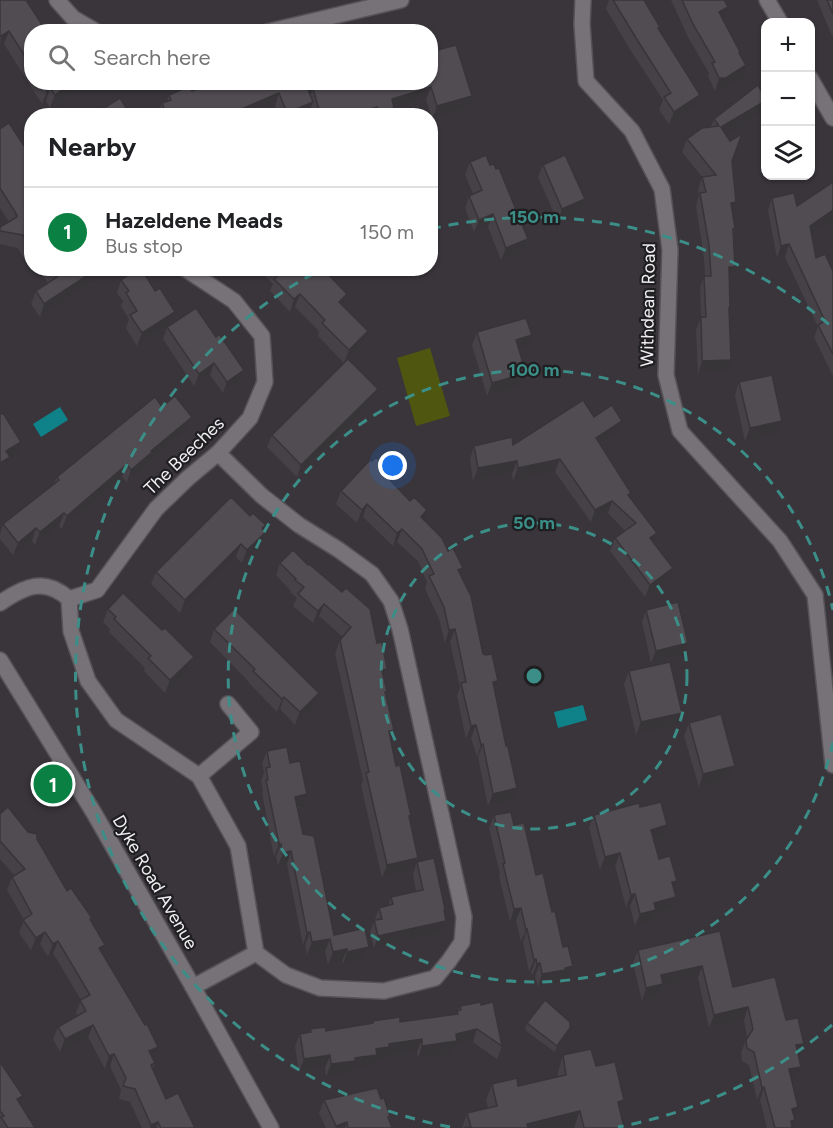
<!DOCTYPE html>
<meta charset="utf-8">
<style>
body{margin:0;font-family:Figtree,sans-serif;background:#f2f2f2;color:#202124}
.controls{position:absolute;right:18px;top:18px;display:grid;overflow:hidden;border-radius:12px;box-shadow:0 2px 4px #0004}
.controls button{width:54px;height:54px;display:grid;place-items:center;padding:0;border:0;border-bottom:2px solid #e0e0e0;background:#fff;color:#202124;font:30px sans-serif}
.you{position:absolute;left:393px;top:466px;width:21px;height:21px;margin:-15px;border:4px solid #fff;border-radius:50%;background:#1a73e8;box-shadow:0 0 0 9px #1a73e833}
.badge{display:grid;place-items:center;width:39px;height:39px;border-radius:50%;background:#0b8043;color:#fff;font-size:20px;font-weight:700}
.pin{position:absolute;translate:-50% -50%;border:3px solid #fff;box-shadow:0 2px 6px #0006}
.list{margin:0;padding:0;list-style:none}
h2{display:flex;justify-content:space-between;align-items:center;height:78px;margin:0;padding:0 24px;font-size:26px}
h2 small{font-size:20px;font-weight:400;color:#757577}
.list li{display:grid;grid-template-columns:39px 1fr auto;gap:18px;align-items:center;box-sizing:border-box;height:90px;padding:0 24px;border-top:2px solid #e0e0e0}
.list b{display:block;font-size:22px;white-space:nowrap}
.list p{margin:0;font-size:20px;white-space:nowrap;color:#757577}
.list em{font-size:20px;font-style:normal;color:#757577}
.icon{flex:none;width:33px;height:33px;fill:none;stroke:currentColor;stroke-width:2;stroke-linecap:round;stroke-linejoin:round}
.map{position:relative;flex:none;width:833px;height:1128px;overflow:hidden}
.search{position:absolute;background:#fff;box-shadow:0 2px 4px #0004;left:24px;top:24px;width:414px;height:66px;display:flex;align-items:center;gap:15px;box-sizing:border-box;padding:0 21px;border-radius:24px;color:#757577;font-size:22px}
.panel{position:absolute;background:#fff;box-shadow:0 2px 4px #0004;left:24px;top:108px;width:414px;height:168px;border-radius:24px}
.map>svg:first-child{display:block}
.green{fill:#4f560f}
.water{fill:#0f8189}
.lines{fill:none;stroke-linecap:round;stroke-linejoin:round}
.minor-casing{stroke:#565358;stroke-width:18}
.tertiary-casing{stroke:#565358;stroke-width:18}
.minor{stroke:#767278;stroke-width:15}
.tertiary{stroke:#767278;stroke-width:15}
.wall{fill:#454147}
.shaded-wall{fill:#383539}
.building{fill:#504c52;stroke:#383539;stroke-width:1.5}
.ring{fill:none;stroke:#3c8e88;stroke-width:3;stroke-dasharray:10 8}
.labels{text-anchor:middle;stroke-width:4.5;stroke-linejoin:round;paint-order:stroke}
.street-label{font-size:18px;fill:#f0eef2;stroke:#1f1e20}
.centre{fill:#3c8e88;stroke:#1f1e20;stroke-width:3}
.ring-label{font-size:18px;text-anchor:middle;font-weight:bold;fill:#3c8e88;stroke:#1f1e20;stroke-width:4.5;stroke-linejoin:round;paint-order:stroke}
</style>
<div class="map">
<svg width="833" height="1128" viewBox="0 0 833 1128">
<rect width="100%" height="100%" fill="#39353b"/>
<!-- green -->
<polygon class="green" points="430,348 450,416 416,426 397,358"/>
<!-- water -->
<g class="water">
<polygon points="60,407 68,420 41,437 33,424"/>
<polygon points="583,705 587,720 558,728 554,712"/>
</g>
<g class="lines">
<!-- minor casing -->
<g class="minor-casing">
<g id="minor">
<polyline points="57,0 73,18 97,32"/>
<polyline points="583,0 582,24 586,81 632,131 662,189 670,250 666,375 680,431 780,541 815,595 833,765"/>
<polyline points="767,0 780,22"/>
<polyline points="267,32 401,0"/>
<polyline points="810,78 833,118"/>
<polyline points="69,599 71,631 88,681 116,720 199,776 238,846 256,953 286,975 320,988 384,991 435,978 449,961 462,942 464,917 400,629 391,601 372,574 339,550 299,525 262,496 218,453"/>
<path d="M0 603C25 586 45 577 69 599L97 590 156 509 188 478 218 453 250 418 265 382 262 336 234 301 184 268"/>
<polyline points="199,776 251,732 228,704"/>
<polyline points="193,987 256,953"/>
</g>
</g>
<!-- tertiary casing -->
<g class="tertiary-casing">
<polyline id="tertiary" points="0,660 94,813 193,987 271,1128"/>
</g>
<!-- minor -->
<use href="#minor" class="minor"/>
<!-- tertiary -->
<use href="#tertiary" class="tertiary"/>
</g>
<!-- wall -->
<g class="wall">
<polygon points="0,0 32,32 32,82 75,82 71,95 50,108 46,101 42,104 4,44 0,46"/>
<polygon points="609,0 644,0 659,30 700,95 696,107 669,124 659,110 663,100 631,51 606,9"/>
<polygon points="671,0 724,0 723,20 740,52 740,54 742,78 722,91 715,91 708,76 709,73 688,37"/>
<polygon points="817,0 833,0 833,35 832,36"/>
<polygon points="214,82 310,96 313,89 430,82 467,108 432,119 426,99 394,110 392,116 313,116 310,109 307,116 278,116 275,106 251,116 157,116 162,103 167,101 169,95 192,91"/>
<polygon points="101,110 131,116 99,116"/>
<polygon points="762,113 726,134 732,161 732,213 735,228 733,234 735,267 730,279 730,308 729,312 726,372 698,374 696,330 701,318 700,288 704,276 705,276 704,258 696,206 699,196 698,190 702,177 682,152 687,139 711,127 714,119"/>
<polygon points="0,129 32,158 32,266 29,267 18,248 0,244 0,227 9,222 0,208"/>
<polygon points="470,162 490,165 528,239 524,252 501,260 488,227 474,232 465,208 469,196 473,194 465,174"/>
<polygon points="543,165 585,199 581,212 558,222 538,177"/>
<polygon points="833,182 833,220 812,234 816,258 832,269 833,268 833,376 814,337 818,327 785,257 777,258 768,210 772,198 797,206"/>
<polygon points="38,268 92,268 89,284 40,317 31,304 36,291 48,283"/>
<polygon points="257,268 327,268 326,272 347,294 343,306 363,344 344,363 318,336 319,331 295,307 290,312 270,291 273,284"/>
<polygon points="121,280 155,291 175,312 170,324 137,346 126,328 129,319 121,306 123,301 117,293"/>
<polygon points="167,327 216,337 244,370 240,381 223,393 210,375 194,386 163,339"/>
<polygon points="477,332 527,348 519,350 526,373 521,386 487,396 472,345"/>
<polygon points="739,382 782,421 777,434 745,441 735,395"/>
<polygon points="378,389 373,402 297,477 267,447 272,435"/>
<polygon points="162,407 192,417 187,430 149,462 148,465 127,482 122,477 62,529 59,526 35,545 32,541 13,555 0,539 0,534 3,524 54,483 57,477"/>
<polygon points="594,417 617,434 600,445 629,497 657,533 653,542 668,580 645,597 610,551 615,538 625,531 608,513 591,522 555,472 513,481 512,474 473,481 470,459 474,446 513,445"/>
<polygon points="396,477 392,482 424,520 460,574 483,654 498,681 494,690 506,746 517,788 513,801 488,806 478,757 477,757 471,738 466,739 457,696 460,687 450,642 445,643 439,619 425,589 427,582 418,561 397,542 393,546 363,517 357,523 336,504 341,491"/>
<polygon points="264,530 266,532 261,544 242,563 236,557 180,613 151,584 156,572"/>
<polygon points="280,563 377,643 387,669 384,678 387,692 386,695 394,730 390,738 418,858 414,870 382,878 361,785 363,780 335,653 340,640 343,637 319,616 313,623 293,606 297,598 290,592 291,591 276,575"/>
<polygon points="108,609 162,630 194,657 189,670 165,693 144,671 145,668 109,632 110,629 103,622"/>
<polygon points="646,610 683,656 651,663 642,622"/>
<polygon points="214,629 275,650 319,693 315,706 295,725 280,709 277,712 249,683 249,682 210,642"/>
<polygon points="629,671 678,725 636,735 624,684"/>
<polygon points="689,723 730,778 699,787 684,736"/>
<polygon points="267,751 290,763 302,807 298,808 303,834 334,935 369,947 364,960 343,964 342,962 328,965 325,951 307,955 305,945 303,945 287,864 278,866 276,856 274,857 262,793 263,790 261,781 264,772 262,763"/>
<polygon points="640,807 667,825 662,838 654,841 659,859 674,889 676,897 671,910 654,915 651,922 635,926 630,906 626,907 615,866 600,870 589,828 594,815"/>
<polygon points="0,814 28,832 37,839 67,891 92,918 91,920 102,953 155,1063 153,1069 166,1099 195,1128 142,1128 130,1102 119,1099 121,1090 110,1066 105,1069 88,1037 60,1052 53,1039 58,1027 77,1016 76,1013 81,1000 53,953 48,957 40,944 31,950 19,933 24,920 7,890 12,877 14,875 0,859"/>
<polygon points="494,815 514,825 536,875 568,979 561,980 561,982 538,987 535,976 532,976 531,972 529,972 523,942 521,942 516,921 510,922 499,876 500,874 489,828"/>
<polygon points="417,862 444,912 446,921 442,933 374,948 370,932 379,908 388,906 391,897 416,891 413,874"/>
<polygon points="720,931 733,987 786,1020 799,1056 796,1079 791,1080 795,1120 792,1128 767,1128 760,1100 757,1100 749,1065 742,1061 741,1052 747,1038 744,1020 709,1028 698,978 662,987 658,997 642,1001 633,963 638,950"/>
<polygon points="481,1005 502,1046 497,1059 473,1042 455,1045 452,1054 418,1058 417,1052 386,1056 385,1060 375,1061 372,1068 352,1070 351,1074 326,1077 325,1068 299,1072 295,1046 300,1034 309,1032 310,1029 326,1031 372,1024 373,1021 400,1022 456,1015 460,1006"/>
<polygon points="527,1023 568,1035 555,1052 525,1030"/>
<polygon points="563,1055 596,1066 624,1100 620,1112 624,1128 575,1128 574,1127 570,1128 462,1128 467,1113 488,1108 486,1100 492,1084 518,1086 558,1077 558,1072"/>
<polygon points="0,1062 20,1104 35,1128 0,1128"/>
<polygon points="381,1099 390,1116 389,1120 392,1128 326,1128 319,1113 324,1100"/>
</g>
<!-- shaded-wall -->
<g class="shaded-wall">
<polygon points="728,7 723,20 719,12"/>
<polygon points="9,31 4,44 0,46 1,36"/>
<polygon points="746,65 742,78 722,91 715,91 719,78"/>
<polygon points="75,82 71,95 50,108 55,95"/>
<polygon points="431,87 426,99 394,110 392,116 377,116 379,112 392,99"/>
<polygon points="50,88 46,101 42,104 47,91"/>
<polygon points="279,93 275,106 251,116 225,116"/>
<polygon points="700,95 696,107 669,124 674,112"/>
<polygon points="472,96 467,108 432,119 437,106"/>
<polygon points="765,101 765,104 762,113 717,140 721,127"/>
<polygon points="313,102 308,115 286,116 287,113"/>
<polygon points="377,107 374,116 352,116"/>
<polygon points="585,199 581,212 558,222 562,209"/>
<polygon points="736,202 732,215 731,203"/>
<polygon points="833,210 833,220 806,238 810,226"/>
<polygon points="493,214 488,227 474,232 479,220"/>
<polygon points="528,239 524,252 501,260 506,248"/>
<polygon points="789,244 785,257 777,258 781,246"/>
<polygon points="729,267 735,267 730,279 725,280"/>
<polygon points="94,271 89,284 40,317 44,304"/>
<polygon points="300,294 295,307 290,312 294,299"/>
<polygon points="347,294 343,306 339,302"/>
<polygon points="175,312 170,324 137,346 142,333"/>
<polygon points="368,331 363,344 344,363 349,350"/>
<polygon points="532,335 527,348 512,353 516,340"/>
<polygon points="731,360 726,372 698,374 702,361"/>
<polygon points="214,363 210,375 194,386 199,374"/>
<polygon points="244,370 240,381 223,393 227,382"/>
<polygon points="526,373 521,386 487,396 492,383"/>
<polygon points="378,389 373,402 297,477 301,465"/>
<polygon points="192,417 187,430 149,462 148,465 127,482 131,470 151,451"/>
<polygon points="622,421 617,434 591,450 596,438"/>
<polygon points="782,421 777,434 745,441 750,428"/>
<polygon points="21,442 16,455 9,459 5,470 0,473 0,463 6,451"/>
<polygon points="560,459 555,472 513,481 518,468"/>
<polygon points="517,461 512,474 473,481 478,468"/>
<polygon points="127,464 122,477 62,529 67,516"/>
<polygon points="401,465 396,477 384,491 388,478"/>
<polygon points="612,501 608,513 591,522 595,510"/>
<polygon points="367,504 363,517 357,523 362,510"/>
<polygon points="427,510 423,523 421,517"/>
<polygon points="64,513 59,526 35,545 40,532"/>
<polygon points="266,525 262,535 266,532 261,544 242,563 247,550"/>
<polygon points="36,528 32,541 13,555 18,543"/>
<polygon points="402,529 397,542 393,546 397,533"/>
<polygon points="657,533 652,546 650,538"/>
<polygon points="241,544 236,557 180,613 185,600"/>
<polygon points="673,568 668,580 645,597 650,585"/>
<polygon points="324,604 319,616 313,623 318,611"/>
<polygon points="455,629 450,642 445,643 449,630"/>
<polygon points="688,643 683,656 651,663 656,651"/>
<polygon points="194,657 189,670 165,693 170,680"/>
<polygon points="387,669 383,681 382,670"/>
<polygon points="498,681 493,694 493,682"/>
<polygon points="319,693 315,706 295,725 300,712"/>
<polygon points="284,697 280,709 277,712 282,699"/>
<polygon points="682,713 678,725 636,735 641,722"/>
<polygon points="476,725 471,738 466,739 471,726"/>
<polygon points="394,730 389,742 389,731"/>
<polygon points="483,744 478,757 477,757 481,745"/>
<polygon points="735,766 730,778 699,787 703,774"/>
<polygon points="517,788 513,801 488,806 493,794"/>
<polygon points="307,794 302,807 291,809 295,797"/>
<polygon points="667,825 662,838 646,843 651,830"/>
<polygon points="279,844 281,844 276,856 274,857"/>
<polygon points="291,851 287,864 278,866 283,853"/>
<polygon points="620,853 615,866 600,870 605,857"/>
<polygon points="418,858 414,870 382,878 387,865"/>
<polygon points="677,881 672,894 672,882"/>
<polygon points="635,894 630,906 626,907 631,895"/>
<polygon points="676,897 671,910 654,915 651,922 635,926 640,914 654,903"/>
<polygon points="521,908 516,921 510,922 514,909"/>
<polygon points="446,921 442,933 374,948 378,936"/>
<polygon points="527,929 523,942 521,942 526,930"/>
<polygon points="45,932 40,944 31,950 36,938"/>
<polygon points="310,932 305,945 303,945 307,933"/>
<polygon points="330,939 325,951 307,955 312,942"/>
<polygon points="58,941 53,953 48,957 53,944"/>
<polygon points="105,945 101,958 99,948"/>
<polygon points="369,947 364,960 343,964 347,952"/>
<polygon points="347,949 342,962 328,965 333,952"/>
<polygon points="536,959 531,972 529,972 534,960"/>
<polygon points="540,963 535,976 532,976 537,964"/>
<polygon points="573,966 568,979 561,980 561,982 538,987 542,974 565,968"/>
<polygon points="702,966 698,978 662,987 658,997 642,1001 646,988 661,975"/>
<polygon points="748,1007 744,1020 709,1028 714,1015"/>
<polygon points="93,1025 88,1037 60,1052 65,1039"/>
<polygon points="570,1028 568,1035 555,1052 557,1046"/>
<polygon points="477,1029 473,1042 455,1045 452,1054 418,1058 422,1046 456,1034"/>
<polygon points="422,1039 417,1052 386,1056 385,1060 375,1061 372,1068 352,1070 351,1074 326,1077 331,1064 355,1058 389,1044"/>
<polygon points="804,1044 799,1056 791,1058 796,1045"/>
<polygon points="158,1047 153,1059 149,1051"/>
<polygon points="114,1054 110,1066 105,1069 109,1056"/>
<polygon points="330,1055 325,1068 299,1072 304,1059"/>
<polygon points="801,1067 796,1079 784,1082 789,1069"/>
<polygon points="764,1087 760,1100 757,1100 762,1088"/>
<polygon points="23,1096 18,1108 17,1099"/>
<polygon points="624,1100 618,1116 618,1102"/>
<polygon points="798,1107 794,1120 792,1109"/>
<polygon points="580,1111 574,1127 570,1128 526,1128 527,1124"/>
<polygon points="795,1120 792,1128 791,1121"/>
<polygon points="158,1122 156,1128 150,1128 151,1125"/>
<polygon points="347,1122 345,1128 335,1128 336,1126"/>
</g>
<!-- building -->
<g class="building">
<polygon points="0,0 26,0 47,32 32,32 32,67 9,31 1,36 0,35"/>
<polygon points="613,0 644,0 660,27 658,28 700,95 674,112 664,97 671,93 636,38"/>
<polygon points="682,0 724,0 728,7 719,12 740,52 739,53 746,65 726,78 719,78 712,63 715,62 693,24"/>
<polygon points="827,0 833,0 833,14"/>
<polygon points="456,45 472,96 437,106 431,87 392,99 394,108 379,112 377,107 352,116 332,116 331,113 321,116 313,89 331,82 430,82 430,52"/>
<polygon points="41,82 75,82 55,95 50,88 47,91"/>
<polygon points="214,82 305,82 313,102 287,113 279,93 225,116 167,116 162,103 171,100 169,95 190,86 192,91"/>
<polygon points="758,85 765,98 765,101 721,127 730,141 742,134 732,161 736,202 731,203 735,228 733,229 735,267 729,267 730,308 729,308 731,360 702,361 701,317 706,317 704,276 711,276 709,245 700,193 706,192 702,177 716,175 687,139 702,128 719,126 714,119"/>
<polygon points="120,98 131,116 104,116 101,110"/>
<polygon points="9,123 32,158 32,250 23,235 0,231 0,227 17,217 16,215 17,215 0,188 0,129"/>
<polygon points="486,155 490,165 494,164 496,169 499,168 528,239 506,248 493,214 479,220 469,196 482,190 470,162"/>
<polygon points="565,155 585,199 562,209 543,165"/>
<polygon points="833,182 833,210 810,226 816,258 825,254 832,269 833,268 833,354 818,325 825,321 789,244 781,246 772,198 794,193 797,206"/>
<polygon points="52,268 92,268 94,271 44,304 36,291 57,277"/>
<polygon points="139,268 141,268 155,291 160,288 175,312 142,333 130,315 137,311 126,293 129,291 121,280"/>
<polygon points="274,268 326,268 324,270 347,294 339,302 368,331 349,350 322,323 325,320 300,294 294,299 274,279 280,274"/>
<polygon points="196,308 216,337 219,334 244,370 227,382 214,363 199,374 167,327"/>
<polygon points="526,318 532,335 516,340 526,373 492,383 477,332"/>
<polygon points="348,359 378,389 301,465 272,435"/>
<polygon points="772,375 782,421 750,428 739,382"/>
<polygon points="175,396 192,417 151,451 152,452 131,470 127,464 67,516 64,513 40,532 36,528 18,543 3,524 59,480 57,477 155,397 162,407"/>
<polygon points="583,400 594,417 612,405 622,421 596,438 631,493 628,495 657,533 650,538 673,568 650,585 615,538 636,523 612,501 595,510 560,459 518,468 517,461 478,468 474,446 512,437 513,445"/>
<polygon points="3,413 21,442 6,451 10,457 0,463 0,415"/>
<polygon points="376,457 383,465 401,465 388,478 410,501 414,497 427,510 421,517 442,538 448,551 453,548 463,568 458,570 471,596 483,654 484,653 485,655 492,654 498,681 493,682 506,746 508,745 508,747 517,788 493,794 483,744 481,745 476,725 471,726 461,683 466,682 455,629 449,630 444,607 429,576 434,574 422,549 402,529 397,533 367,504 362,510 341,491 370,460 372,461"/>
<polygon points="231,497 250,516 253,513 266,525 262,528 266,532 247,550 241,544 185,600 156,572"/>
<polygon points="293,550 308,565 309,564 342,592 346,588 370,609 377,643 382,642 387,669 382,670 387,692 385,692 394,730 389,731 396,766 400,765 411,816 409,816 418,858 387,865 366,773 369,772 340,640 351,627 324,604 318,611 298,594 304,587 295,580 296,579 280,563"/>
<polygon points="123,593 162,630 165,628 194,657 170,680 148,658 151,656 114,619 116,617 108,609"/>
<polygon points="678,602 688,643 656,651 646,610"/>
<polygon points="234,609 319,693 300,712 284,697 282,699 253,671 255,669 214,629"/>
<polygon points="670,662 682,713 641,722 629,671"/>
<polygon points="721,714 735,766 703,774 689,723"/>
<polygon points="287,747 290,763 300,761 307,794 295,797 303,834 314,836 334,935 365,928 369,947 347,952 347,949 333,952 330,939 312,942 310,932 307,933 291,851 283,853 281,844 279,844 266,780 268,780 266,768 270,767 267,751"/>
<polygon points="661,802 667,825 651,830 659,859 670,856 677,881 672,882 676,897 654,903 656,910 640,914 635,894 631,895 620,853 605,857 594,815 639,803 640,807"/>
<polygon points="8,807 28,832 37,834 37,839 67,891 71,888 92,918 90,919 105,945 99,948 145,1025 147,1024 158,1047 149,1051 155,1063 151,1065 166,1099 178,1093 195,1128 161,1128 158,1122 151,1125 135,1089 123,1086 126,1078 114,1054 109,1056 93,1025 65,1039 58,1027 86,1011 80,1000 90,995 58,941 53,944 45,932 36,938 23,920 32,914 12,877 25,869 0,841 0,814"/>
<polygon points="511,812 514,825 524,823 536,875 543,873 552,912 555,911 563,947 568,946 573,966 565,968 565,970 542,974 540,963 537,964 536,959 534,960 527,929 526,930 521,908 514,909 503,864 505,863 494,815"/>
<polygon points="434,858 445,909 444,910 446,921 378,936 374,920 382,919 379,908 393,904 391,897 423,890 417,862"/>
<polygon points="720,931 733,987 775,977 786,1020 798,1018 804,1044 796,1045 801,1067 789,1069 798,1107 792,1109 795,1120 791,1121 792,1128 775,1128 764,1087 762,1088 754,1052 747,1048 746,1040 753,1029 748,1007 714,1015 702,966 661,975 663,984 646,988 638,950"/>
<polygon points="545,1000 570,1022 570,1028 557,1046 527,1023"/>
<polygon points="481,1002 481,1005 493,1002 502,1046 477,1029 456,1034 457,1041 422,1046 422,1039 389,1044 389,1047 376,1049 377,1055 355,1058 355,1061 331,1064 330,1055 304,1059 300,1034 311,1032 310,1029 325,1027 326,1031 373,1023 373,1021 400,1017 400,1022 458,1014 457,1011 461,1010 460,1006"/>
<polygon points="591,1049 596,1066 615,1062 624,1100 618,1102 624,1128 584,1128 580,1111 527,1124 528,1128 464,1128 471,1127 467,1113 497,1106 492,1084 517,1078 518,1086 566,1075 563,1055"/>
<polygon points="0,1062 23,1096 17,1099 35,1128 8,1128 1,1117 4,1116 0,1111"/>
<polygon points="377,1088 381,1099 384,1098 390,1116 388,1117 392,1128 348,1128 347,1122 336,1126 324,1100"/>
</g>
<!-- distance rings -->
<g class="ring">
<circle cx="534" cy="676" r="153"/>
<path d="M833 742A306 306 0 1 1 833 610"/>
<path d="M832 1025A459 459 0 0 1 618 1127M450 1127A459 459 0 0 1 322 269M431 229A459 459 0 0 1 832 327"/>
</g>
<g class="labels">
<!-- street labels -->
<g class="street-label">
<text transform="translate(648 305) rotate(-89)" y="6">Withdean Road</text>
<text transform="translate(184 456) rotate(-44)" y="6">The Beeches</text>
<text transform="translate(155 882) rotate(60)" y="6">Dyke Road Avenue</text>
</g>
</g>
<circle cx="534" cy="676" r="9" class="centre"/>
<g class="ring-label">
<text x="534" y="223">150 m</text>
<text x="534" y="376">100 m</text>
<text x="534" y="529">50 m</text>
</g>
</svg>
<div class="controls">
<button>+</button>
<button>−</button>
<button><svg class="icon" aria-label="layers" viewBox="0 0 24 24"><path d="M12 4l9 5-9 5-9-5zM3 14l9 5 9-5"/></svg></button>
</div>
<div class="you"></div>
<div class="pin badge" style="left:53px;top:784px">1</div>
<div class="search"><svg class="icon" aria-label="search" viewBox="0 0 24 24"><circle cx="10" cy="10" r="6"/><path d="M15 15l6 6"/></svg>Search here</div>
<section class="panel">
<h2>Nearby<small></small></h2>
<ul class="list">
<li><span class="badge">1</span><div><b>Hazeldene Meads</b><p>Bus stop</p></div><em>150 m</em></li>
</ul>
</section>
</div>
